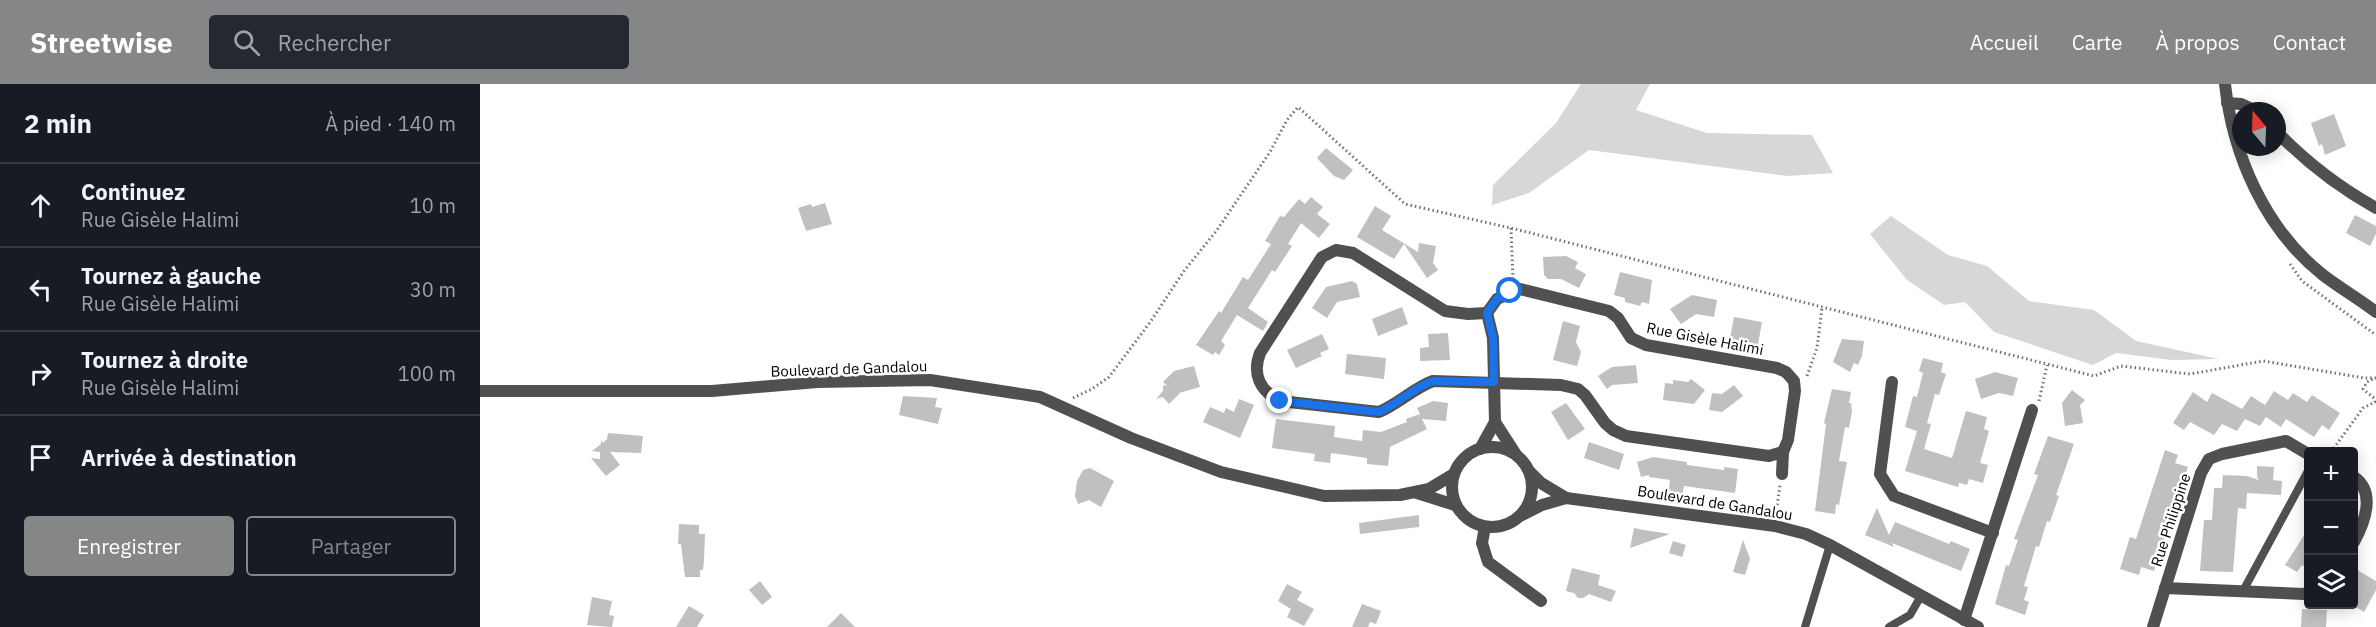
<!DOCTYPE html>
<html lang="fr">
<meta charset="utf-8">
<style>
body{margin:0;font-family:"IBM Plex Sans",sans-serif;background:#242831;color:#f1f3f6}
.controls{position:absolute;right:18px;bottom:18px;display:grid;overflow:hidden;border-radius:6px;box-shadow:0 3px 15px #0003}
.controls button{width:54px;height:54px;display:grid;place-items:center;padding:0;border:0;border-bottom:2px solid #363941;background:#171b24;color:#f1f3f6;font:30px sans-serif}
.compass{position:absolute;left:1752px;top:18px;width:54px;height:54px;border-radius:50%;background:#171b24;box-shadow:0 3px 15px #0003;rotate:341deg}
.stop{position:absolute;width:18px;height:18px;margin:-14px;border:4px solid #1a73e8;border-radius:50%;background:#fff}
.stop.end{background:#1a73e8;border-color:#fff;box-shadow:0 2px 6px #0008}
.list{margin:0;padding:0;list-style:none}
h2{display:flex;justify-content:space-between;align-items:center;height:78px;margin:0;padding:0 24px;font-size:26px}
h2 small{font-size:20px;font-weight:400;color:#9ea1a6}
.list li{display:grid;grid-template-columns:39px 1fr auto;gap:18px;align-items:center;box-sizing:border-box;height:84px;padding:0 24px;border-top:2px solid #363941}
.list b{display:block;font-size:22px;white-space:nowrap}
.list p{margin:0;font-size:20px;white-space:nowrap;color:#9ea1a6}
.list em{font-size:20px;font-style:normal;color:#9ea1a6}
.actions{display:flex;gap:12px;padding:18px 24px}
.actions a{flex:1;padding:14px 0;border:2px solid #858687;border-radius:6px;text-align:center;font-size:21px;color:#858687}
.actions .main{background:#858687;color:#fff}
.icon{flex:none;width:33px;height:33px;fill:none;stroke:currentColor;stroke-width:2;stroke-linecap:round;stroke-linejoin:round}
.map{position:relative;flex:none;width:1896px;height:543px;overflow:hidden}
header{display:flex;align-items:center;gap:36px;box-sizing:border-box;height:84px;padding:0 30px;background:#858687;color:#fff}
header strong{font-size:28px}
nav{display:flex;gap:33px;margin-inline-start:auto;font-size:21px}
.search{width:420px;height:54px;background:#242831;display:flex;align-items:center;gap:15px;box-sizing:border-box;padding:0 21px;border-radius:6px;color:#9ea1a6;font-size:22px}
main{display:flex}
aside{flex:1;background:#171b24}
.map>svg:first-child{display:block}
.green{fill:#d7d7d7}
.building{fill:#c0c0c0}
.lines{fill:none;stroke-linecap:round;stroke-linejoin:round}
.path{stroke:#727272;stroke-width:3;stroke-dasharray:1.5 3;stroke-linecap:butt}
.lane{stroke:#505050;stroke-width:8}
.street{stroke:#505050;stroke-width:12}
.route{stroke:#1a73e8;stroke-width:8}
.labels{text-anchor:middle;stroke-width:5;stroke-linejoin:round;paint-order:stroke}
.street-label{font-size:15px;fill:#000;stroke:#fff}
</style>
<header>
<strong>Streetwise</strong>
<div class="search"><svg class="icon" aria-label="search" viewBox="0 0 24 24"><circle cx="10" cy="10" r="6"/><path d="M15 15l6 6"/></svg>Rechercher</div>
<nav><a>Accueil</a><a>Carte</a><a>À propos</a><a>Contact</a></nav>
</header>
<main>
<aside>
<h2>2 min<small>À pied · 140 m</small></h2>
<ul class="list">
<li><svg class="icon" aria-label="ahead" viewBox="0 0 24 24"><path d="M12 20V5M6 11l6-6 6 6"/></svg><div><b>Continuez</b><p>Rue Gisèle Halimi</p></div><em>10 m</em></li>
<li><svg class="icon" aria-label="left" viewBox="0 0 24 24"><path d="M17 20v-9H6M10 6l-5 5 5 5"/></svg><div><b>Tournez à gauche</b><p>Rue Gisèle Halimi</p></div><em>30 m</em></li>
<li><svg class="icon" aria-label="right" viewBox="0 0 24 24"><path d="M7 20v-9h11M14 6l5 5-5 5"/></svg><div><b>Tournez à droite</b><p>Rue Gisèle Halimi</p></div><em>100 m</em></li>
<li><svg class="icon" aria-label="arrive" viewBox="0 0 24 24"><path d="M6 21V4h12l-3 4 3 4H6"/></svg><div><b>Arrivée à destination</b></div></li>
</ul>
<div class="actions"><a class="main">Enregistrer</a><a>Partager</a></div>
</aside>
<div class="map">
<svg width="1896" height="543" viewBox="0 0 1896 543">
<rect width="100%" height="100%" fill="#fff"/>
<!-- green -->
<g class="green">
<polygon points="1101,0 1170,0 1156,26 1227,49 1332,51 1353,89 1308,92 1109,66 1049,109 1012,121 1013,101 1076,39"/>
<polygon points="1411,132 1468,171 1507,182 1549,217 1614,226 1656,257 1739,275 1692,276 1636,269 1613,281 1514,248 1485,218 1464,221 1427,196 1390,150"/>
</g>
<!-- building -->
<g class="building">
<polygon points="1854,30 1866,62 1845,71 1842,60 1839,62 1831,39"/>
<polygon points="846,64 873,86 864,96 854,92 837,74"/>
<polygon points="831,113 843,123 837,130 850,140 839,154 821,139 808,160 812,162 795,188 792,186 768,224 788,238 783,247 757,231 741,257 745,261 739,271 735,268 733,271 716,261 739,227 741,229 763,193 768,196 791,160 785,157 800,132 804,133 819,115 825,120"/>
<polygon points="345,119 352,140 326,147 318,124 331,120 332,123"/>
<polygon points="895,122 911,132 902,146 938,168 939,159 956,162 953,179 958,186 947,194 924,160 914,175 877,153"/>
<polygon points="1875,131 1896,142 1896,150 1890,162 1866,149"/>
<polygon points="1086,172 1098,178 1095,184 1106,190 1099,204 1081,195 1068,195 1064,191 1063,173"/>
<polygon points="1140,188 1172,196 1169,220 1162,218 1160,222 1145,218 1145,214 1134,211"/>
<polygon points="872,197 877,200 880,213 857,218 847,234 832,224 846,203"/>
<polygon points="1212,211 1237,216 1234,233 1216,230 1201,240 1190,225"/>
<polygon points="922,223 928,240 898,252 892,235"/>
<polygon points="1254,233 1282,238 1277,266 1249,260"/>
<polygon points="1083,237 1100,242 1096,258 1101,268 1097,282 1073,276"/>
<polygon points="968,249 970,276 940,277 940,264 949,263 948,250"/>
<polygon points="842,250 849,265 840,269 842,272 816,284 807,266"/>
<polygon points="1362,255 1384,257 1382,272 1378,281 1374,279 1370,288 1353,278"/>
<polygon points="867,270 906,274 904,295 865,290"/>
<polygon points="1443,274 1463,279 1461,288 1466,290 1459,311 1455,310 1447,339 1451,340 1444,365 1472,374 1486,327 1507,333 1504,345 1509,347 1500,379 1508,381 1503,399 1489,395 1487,401 1479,399 1478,403 1425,387 1437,347 1425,343 1433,312 1437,313 1443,289 1439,287"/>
<polygon points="1156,281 1158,299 1132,301 1127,305 1118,292 1132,283"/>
<polygon points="714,282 720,303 699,309 700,309 689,320 683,313 676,315 683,307 683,301 687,302 683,298 694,287"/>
<polygon points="1515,288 1538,294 1533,312 1519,309 1501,315 1495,295"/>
<polygon points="1211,295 1225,306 1214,320 1183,316 1185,299 1193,300 1193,296 1208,298"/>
<polygon points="1254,301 1263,312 1242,328 1229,326 1232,309 1242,310"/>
<polygon points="1352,305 1371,308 1369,319 1371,319 1372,327 1369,344 1365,343 1359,377 1367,378 1359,421 1356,420 1355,430 1335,427 1346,340 1344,339"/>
<polygon points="1592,306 1605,316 1600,321 1603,339 1585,342 1582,319"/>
<polygon points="1794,307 1808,316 1813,309 1827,318 1832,311 1860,329 1849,346 1842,341 1834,353 1806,335 1801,343 1786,333 1780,342 1765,335 1757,347 1742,340 1734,351 1710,338 1704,346 1693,339 1713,308 1727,318 1732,309 1762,325 1771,312 1785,321"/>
<polygon points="423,312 457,314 455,323 462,324 458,340 419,331"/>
<polygon points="759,315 774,321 760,354 723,338 730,323 744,329 746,324 754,328"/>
<polygon points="953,317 968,319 966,337 942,335 947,345 910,363 908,382 887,380 887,374 851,369 850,379 834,377 835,370 792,364 796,335 855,342 854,353 882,357 883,346 901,348 927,338 926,335 940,330 937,324"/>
<polygon points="1086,319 1105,345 1088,356 1071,328"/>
<polygon points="128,349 163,352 161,369 130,368 140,381 126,392 111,374 120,375 120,368 112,367 121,360 121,356 123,359 127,355"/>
<polygon points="1568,352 1594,360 1576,411 1579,412 1570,438 1567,437 1559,463 1556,462 1544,502 1548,503 1544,516 1549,518 1545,531 1515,520 1526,481 1529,482 1538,456 1534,455 1558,391 1554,390"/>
<polygon points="1109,358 1144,370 1139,386 1104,374"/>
<polygon points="1685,366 1698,371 1695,379 1708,383 1674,487 1661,483 1659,491 1640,485 1650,453 1656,455"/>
<polygon points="1173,373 1207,378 1207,381 1244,386 1244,383 1258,385 1255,409 1204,402 1202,414 1188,412 1190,396 1169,393 1169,391 1161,393 1157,378"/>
<polygon points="1777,382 1794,383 1793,396 1802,397 1801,411 1767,409 1766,425 1758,424 1753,488 1720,487 1724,436 1732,436 1734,404 1742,404 1743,391 1767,392 1779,396 1777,393"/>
<polygon points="610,384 634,397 621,423 609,416 598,420 595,412 597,397 603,386"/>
<polygon points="1397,424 1409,451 1415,438 1469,460 1471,457 1490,465 1481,487 1412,459 1414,463 1385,451"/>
<polygon points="939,431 939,443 880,450 879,439"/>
<polygon points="199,440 219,441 219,450 225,450 224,477 223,486 220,486 220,493 205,493 201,460 198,460"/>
<polygon points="1154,444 1164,446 1190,450 1150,464"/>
<polygon points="1828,445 1828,485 1822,481 1817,488 1805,481"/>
<polygon points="1263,456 1270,475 1265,491 1253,488"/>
<polygon points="1193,457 1206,461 1202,473 1189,469"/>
<polygon points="1092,484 1120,491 1118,501 1136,507 1131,518 1109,510 1103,514 1098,514 1094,509 1086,507"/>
<polygon points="1874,484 1896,497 1896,506 1884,528 1874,522"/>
<polygon points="280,497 292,513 282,521 269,506"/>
<polygon points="807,500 822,508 817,516 834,525 824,542 807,533 811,525 798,517"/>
<polygon points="112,513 132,517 129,531 134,532 132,543 107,541"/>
<polygon points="882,520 901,527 896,540 890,538 888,543 872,543"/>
<polygon points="209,522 224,531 217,543 196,543"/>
<polygon points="1822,525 1847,526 1846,543 1821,543"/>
<polygon points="361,529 375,543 347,543"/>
</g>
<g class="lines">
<!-- path -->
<g class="path">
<polyline points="1031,144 1033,196"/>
<polyline points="1810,180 1822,197 1896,251"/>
<polyline points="1327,292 1337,264 1342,224"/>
<polyline points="593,314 612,305 629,293 671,237 704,187 737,146 790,68 807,36 818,23 925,120 1031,144 1614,292 1641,282 1710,290 1783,277 1884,294 1896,294"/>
<polyline points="1559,317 1567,281"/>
<polyline points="1851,368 1883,324 1895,318 1894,314 1883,305 1887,298 1893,295"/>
<polyline points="1296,430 1300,401"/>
</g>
<!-- lane -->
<g class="lane">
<polyline points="1763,507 1828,387"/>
<polyline points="1325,543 1350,461"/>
<polyline points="1409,543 1430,531 1441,512"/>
</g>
<!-- street -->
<g class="street">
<path d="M1745 0C1753 72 1785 145 1843 191 1860 204 1879 215 1896 228"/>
<polyline points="1747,19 1761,20 1776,27"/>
<path d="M1797 48C1826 78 1860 104 1896 124"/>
<path d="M1007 229 988 230 965 227 873 169 856 166 842 173 780 269C772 290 780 307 800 317L899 328C918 320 934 304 953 297L1081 301 1098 305 1105 311 1125 339 1133 346 1146 352 1289 372 1303 368"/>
<polyline points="1412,298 1400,390 1414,412 1513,449"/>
<polyline points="0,307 232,307 337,298 450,296 560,313 651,354 741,388 844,412 920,411 949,405 974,390"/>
<polyline points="1015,338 1035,369"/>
<circle cx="1012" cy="403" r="40"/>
<polyline points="1000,365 1015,338 1013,254 1007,229 1017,215 1040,205 1129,227 1138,234 1151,254 1166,261 1297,284 1306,288 1314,297 1315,307 1308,356 1303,368 1302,390"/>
<polyline points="1049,387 1061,399 1086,414"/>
<path d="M1874 393C1896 408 1885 438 1874 458"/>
<polyline points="937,409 975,421"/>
<polyline points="1040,432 1062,421 1086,414 1295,442 1326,450 1350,461 1498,543"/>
<polyline points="1005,443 1002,459 1008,478 1061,517"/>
<polyline points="1685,504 1824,510 1828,508"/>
<polyline points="1484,536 1552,326"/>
<polyline points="1673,543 1721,389 1729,375 1742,370 1806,357 1828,370"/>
</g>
</g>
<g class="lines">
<!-- route -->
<path class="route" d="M800 317 899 328C918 320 934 303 953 297L1014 298 1013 254 1007 229 1017 215 1030 207"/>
</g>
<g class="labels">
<!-- street labels -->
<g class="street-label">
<text transform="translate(1225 255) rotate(11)" y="5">Rue Gisèle Halimi</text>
<text transform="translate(369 285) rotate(-2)" y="5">Boulevard de Gandalou</text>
<text transform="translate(1235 419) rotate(9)" y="5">Boulevard de Gandalou</text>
<text transform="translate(1691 436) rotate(-72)" y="5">Rue Philippine</text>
</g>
</g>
</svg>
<div class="controls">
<button>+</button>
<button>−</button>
<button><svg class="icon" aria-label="layers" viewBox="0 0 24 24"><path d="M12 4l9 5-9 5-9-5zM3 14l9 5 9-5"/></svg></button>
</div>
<svg class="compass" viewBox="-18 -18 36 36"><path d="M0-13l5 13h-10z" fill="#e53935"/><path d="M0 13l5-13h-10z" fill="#9ea1a6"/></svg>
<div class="stop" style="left:1030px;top:207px"></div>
<div class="stop end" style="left:800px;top:317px"></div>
</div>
</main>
